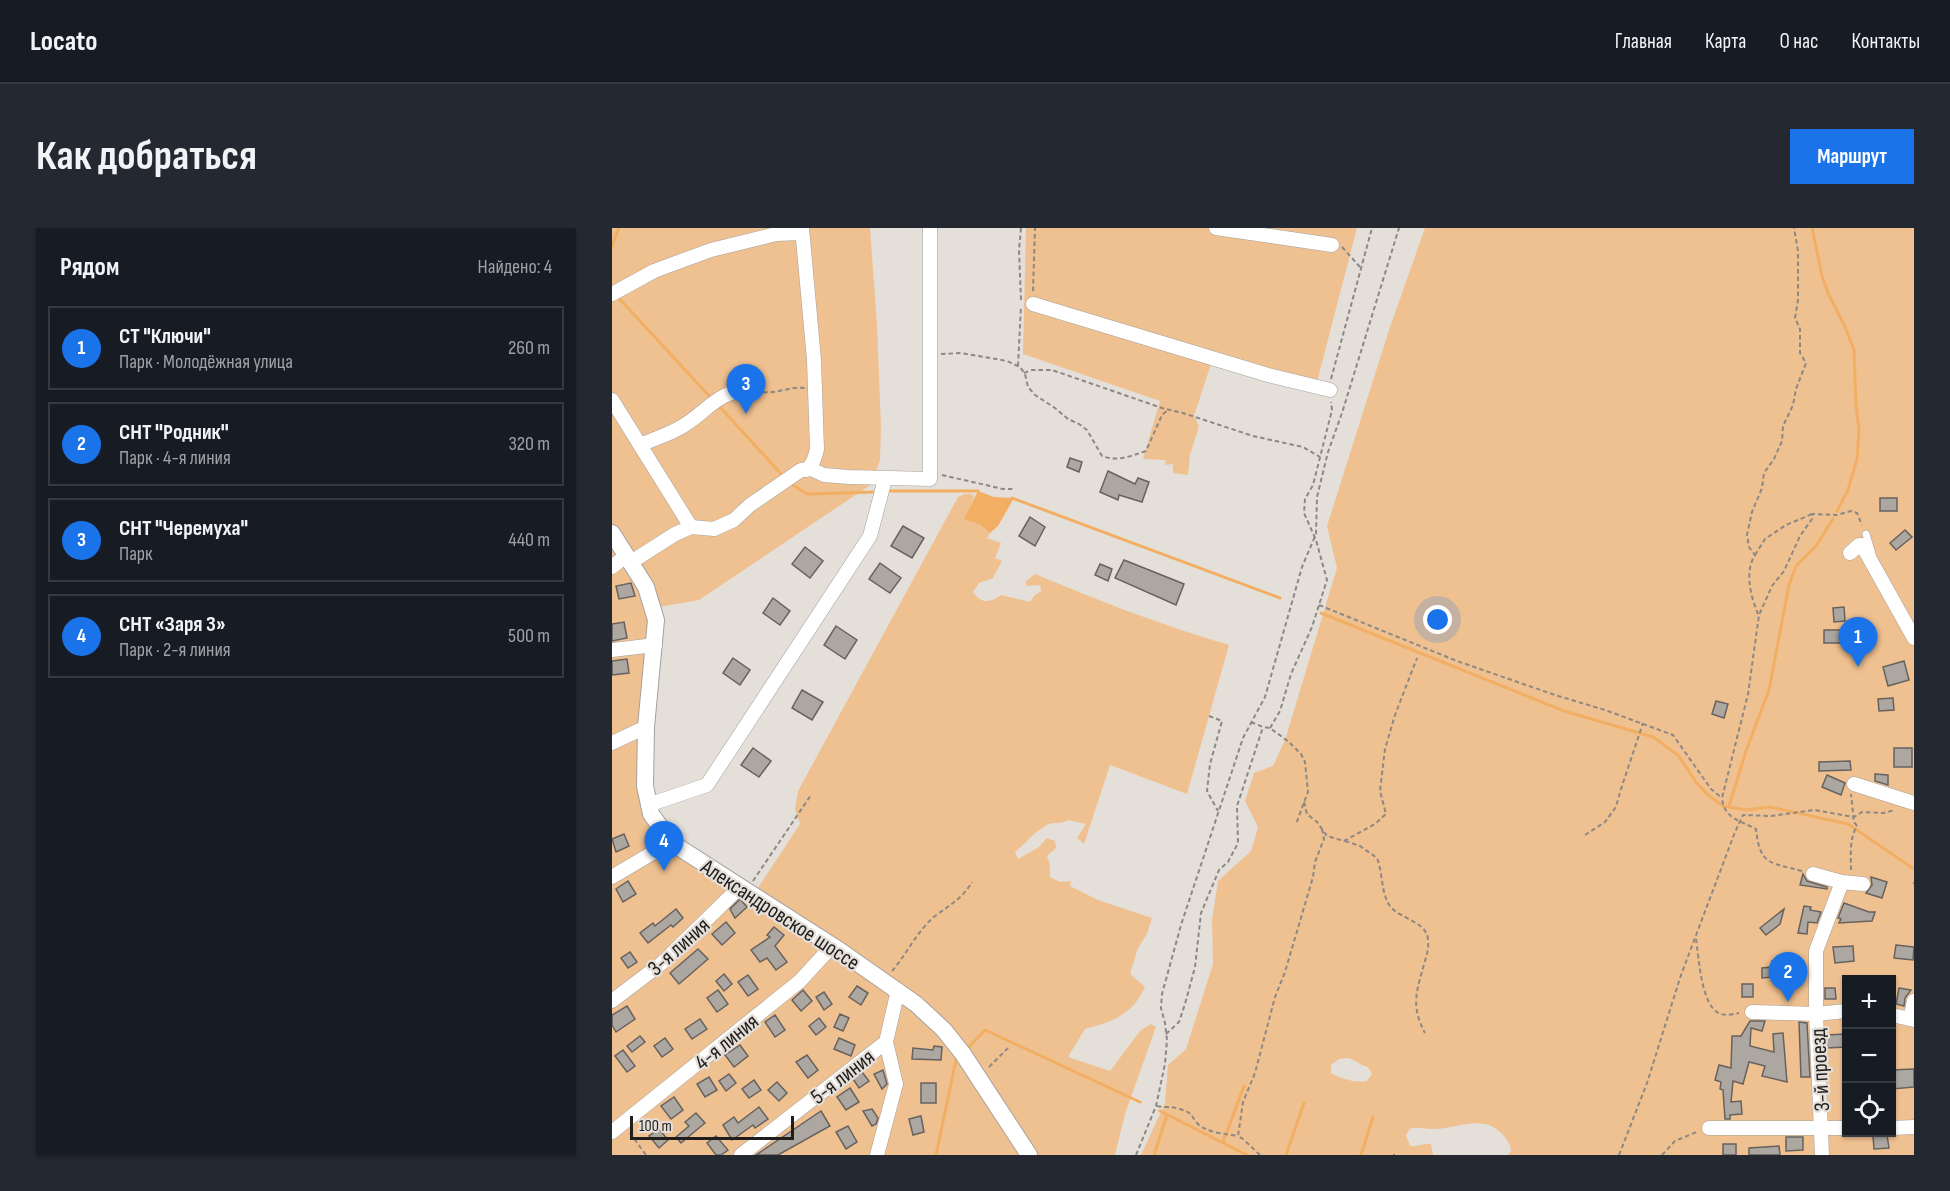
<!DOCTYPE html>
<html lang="ru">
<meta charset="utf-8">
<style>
body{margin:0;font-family:"Sofia Sans Condensed",sans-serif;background:#242831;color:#f1f3f6}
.controls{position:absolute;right:18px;bottom:18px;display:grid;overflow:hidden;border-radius:0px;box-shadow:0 2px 4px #0004}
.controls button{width:54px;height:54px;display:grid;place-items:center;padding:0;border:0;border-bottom:2px solid #363941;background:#171b24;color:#f1f3f6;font:30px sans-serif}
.scale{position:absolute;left:18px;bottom:15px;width:164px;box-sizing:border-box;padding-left:6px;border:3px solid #201e1c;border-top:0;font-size:16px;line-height:21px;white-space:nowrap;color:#201e1c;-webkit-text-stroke:4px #e5dfda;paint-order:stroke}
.you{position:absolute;left:826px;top:392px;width:21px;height:21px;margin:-15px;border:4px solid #fff;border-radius:50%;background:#1a73e8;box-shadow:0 0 0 9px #1a73e833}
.badge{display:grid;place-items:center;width:39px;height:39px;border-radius:50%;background:#1a73e8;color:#fff;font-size:20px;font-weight:700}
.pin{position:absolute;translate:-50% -50px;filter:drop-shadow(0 2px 3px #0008)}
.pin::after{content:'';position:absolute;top:32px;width:21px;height:18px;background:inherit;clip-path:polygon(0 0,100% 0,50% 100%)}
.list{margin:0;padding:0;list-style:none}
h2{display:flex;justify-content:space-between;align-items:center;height:78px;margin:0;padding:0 24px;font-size:26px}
h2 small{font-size:20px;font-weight:400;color:#9ea1a6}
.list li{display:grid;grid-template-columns:39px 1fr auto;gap:18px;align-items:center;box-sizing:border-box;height:84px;margin:0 12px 12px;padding:0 12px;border:2px solid #363941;border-radius:0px}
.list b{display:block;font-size:22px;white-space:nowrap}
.list p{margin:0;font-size:20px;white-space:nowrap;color:#9ea1a6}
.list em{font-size:20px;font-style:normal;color:#9ea1a6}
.icon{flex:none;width:33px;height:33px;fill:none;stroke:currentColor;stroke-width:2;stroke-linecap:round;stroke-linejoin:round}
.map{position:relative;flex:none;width:1302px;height:927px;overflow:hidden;border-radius:0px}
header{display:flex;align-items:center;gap:36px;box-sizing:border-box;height:84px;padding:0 30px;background:#171b24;border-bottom:2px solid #363941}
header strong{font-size:28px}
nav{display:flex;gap:33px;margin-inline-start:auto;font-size:21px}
.intro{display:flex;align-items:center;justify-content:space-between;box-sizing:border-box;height:144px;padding:0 36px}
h1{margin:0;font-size:42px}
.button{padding:15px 27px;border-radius:0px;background:#1a73e8;color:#fff;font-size:21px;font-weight:700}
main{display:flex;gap:36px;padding:0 36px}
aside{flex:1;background:#171b24;border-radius:0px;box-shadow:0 2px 4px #0004}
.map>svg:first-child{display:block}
.green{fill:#f0c190;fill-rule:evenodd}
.water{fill:#f2af63}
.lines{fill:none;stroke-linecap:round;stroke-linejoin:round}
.stream{stroke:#f2af63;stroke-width:3}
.building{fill:#ada7a2;stroke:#67625e;stroke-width:1.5}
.service-casing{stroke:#a5a09b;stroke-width:8}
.minor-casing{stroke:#a5a09b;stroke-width:15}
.tertiary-casing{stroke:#a5a09b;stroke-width:18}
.path{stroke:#8c8884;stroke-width:2;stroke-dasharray:4.5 3;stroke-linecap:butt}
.service{stroke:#fff;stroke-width:7}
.minor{stroke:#fff;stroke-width:14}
.tertiary{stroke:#fff;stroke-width:16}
.labels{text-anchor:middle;stroke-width:4.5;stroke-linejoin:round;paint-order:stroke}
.street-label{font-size:22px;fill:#201e1c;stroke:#e5dfda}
</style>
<header>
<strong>Locato</strong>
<nav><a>Главная</a><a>Карта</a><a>О нас</a><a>Контакты</a></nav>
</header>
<div class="intro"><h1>Как добраться</h1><a class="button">Маршрут</a></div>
<main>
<aside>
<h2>Рядом<small>Найдено: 4</small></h2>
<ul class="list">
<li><span class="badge">1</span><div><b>СТ &quot;Ключи&quot;</b><p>Парк · Молодёжная улица</p></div><em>260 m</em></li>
<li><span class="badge">2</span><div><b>СНТ ''Родник''</b><p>Парк · 4-я линия</p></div><em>320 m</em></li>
<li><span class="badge">3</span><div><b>СНТ &quot;Черемуха&quot;</b><p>Парк</p></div><em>440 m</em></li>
<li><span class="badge">4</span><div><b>СНТ «Заря 3»</b><p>Парк · 2-я линия</p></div><em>500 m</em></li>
</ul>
</aside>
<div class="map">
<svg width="1302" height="927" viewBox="0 0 1302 927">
<rect width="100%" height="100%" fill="#e5dfda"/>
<!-- green -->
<g class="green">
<polygon points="0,0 258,0 265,97 269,199 268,232 260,256 87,372 47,379 24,331 0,295"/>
<polygon points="414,0 745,0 705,154 601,130 582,188 587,198 578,227 576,247 561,245 561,236 553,237 554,232 531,231 548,173 411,126"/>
<path d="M813 0H1302V927H896L899 923C899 917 895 912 891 907 873 886 848 899 825 901 815 902 807 898 798 901L794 907 798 918C806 919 811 915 819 916L821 927H529L553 875 556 837 574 821 601 736 600 692 606 653 639 623 646 599 633 573 642 545 661 538 673 512 725 340 715 298 777 102ZM1234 752H1280V904H1234ZM736 830C744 832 747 837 756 839L760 846 755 853C743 855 729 851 719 845V837L727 831Z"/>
<path d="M353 266H360L362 269 358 279 367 296 378 305 375 310 389 315 383 330 390 333 381 350 367 355 361 364C369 376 378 375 389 367L418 374 422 368 429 363 428 357 414 358V353L423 346C486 372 551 398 617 417L575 566 498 537 472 616 465 610 474 596 456 592C450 596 444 594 437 596 424 602 414 615 403 624L406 631 427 619 435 610 443 613 444 620 435 628 438 637V649L448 654 459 653 458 658 486 672 540 690 535 706 526 720 518 746 533 759C520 787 502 793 473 801L456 829 498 843 528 803 539 796 544 799 513 886 503 927H0V304L44 392 33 557 60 615 142 666 188 596 183 581 186 563 346 269Z"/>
</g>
<!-- water -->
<polygon class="water" points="366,263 382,269 402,270 386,298 378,305 367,296 352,291"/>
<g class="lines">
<!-- stream -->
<g class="stream">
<polyline points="1200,0 1210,48 1216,65 1233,99 1242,122 1244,177 1247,202 1245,231 1236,262 1225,283"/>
<polyline points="0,18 7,0"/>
<polyline points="4,67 99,170"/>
<polyline points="106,177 172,249"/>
<polyline points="178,255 195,266 262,264"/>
<polyline points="274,263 366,263 367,266"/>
<polyline points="400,270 668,370"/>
<polyline points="709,385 952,483 1041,509 1066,527 1084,554 1096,567 1111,578 1134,582 1158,579 1236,596 1302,641"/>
<polyline points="1117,578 1134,523 1157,462 1177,357 1184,338 1204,318 1221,291"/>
<polyline points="355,821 373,802 528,874"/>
<polyline points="548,883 635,927"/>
<polyline points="611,914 632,858"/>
<polyline points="324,927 344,832 346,830"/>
<polyline points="542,927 555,887"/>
<polyline points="674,927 692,875"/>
<polyline points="749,927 761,889"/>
</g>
</g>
<!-- building -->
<g class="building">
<polygon points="458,230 470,234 467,244 455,239"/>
<polygon points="496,243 523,256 526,250 537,254 530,274 507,267 506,272 488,264"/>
<rect x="1268" y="270" width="17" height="13"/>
<polygon points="418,289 433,299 423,318 407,308"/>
<polygon points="291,298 312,310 300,330 279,318"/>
<polygon points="1293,302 1300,309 1284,322 1278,315"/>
<polygon points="193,319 211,333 198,350 180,336"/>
<polygon points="512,332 572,356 564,377 503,350"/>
<polygon points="268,335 289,350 278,365 257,351"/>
<polygon points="488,336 500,341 496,353 483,347"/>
<polygon points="19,355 23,368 7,371 4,358"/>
<polygon points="161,370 178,383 168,397 151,385"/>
<polygon points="1232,379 1233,393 1222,394 1221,380"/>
<polygon points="12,394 15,410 0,413 0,396"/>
<polygon points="224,398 245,412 233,431 212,417"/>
<rect x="1212" y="402" width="18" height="13"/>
<polygon points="121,430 138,442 128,457 111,445"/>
<polygon points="15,431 17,445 0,447 0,433"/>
<polygon points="1292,433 1297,452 1276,458 1271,439"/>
<polygon points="190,462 211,474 200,492 180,480"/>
<polygon points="1281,470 1282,482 1267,483 1266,471"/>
<polygon points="1104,473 1116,476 1112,490 1100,486"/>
<polygon points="141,520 159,533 147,549 129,537"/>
<rect x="1282" y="520" width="18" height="19"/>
<polygon points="1238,533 1239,542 1207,543 1207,534"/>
<polygon points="1263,546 1276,547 1276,557 1263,553"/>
<polygon points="1215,547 1233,555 1229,567 1210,559"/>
<polygon points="12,606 17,618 4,624 0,611"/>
<polygon points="1191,646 1195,653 1215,659 1215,661 1188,657"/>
<polygon points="1259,649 1275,654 1270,670 1254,665 1260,657"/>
<polygon points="16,653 24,666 11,674 4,661"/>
<polygon points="128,671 135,679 123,690 118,681"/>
<polygon points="1232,675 1257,684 1263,684 1260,693 1227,695 1229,691 1226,690"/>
<polygon points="1192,678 1199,679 1198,682 1209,684 1205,695 1196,694 1195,706 1186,705"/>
<polygon points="64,681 71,690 61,699 59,697 36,715 28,705 41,695 43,698"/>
<polygon points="1172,681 1168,696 1154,707 1148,700"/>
<polygon points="114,694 123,705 110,717 100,706"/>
<polygon points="162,699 172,707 163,718 175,734 164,742 155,730 148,734 139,722 158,709 155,707"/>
<polygon points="1284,717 1302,719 1301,732 1282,730"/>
<polygon points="1241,718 1242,733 1223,735 1221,719"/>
<polygon points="86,721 96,731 67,756 58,745"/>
<polygon points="18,724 25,734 16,740 9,730"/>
<polygon points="1170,732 1171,748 1150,750 1150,740 1160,739 1160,733"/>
<polygon points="112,746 120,756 112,763 104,753"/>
<polygon points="136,747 146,761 136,768 126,754"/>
<rect x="1130" y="756" width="11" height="13"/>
<polygon points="245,758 256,765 249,777 237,769"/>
<polygon points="1213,760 1223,760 1224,771 1213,771"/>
<polygon points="1287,760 1299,762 1293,770 1292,778 1284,776"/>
<polygon points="106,762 116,776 105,784 95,770"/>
<polygon points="191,762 200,773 189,783 180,772"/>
<polygon points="212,764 220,776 212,782 204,769"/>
<polygon points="15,778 23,791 4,804 0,797 0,787"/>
<polygon points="228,786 237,790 231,803 222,799"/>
<polygon points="163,787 173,802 163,809 153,794"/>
<polygon points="207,790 214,799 204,807 197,798"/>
<polygon points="88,791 95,801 80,811 73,801"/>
<polygon points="1138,793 1153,793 1150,803 1139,800 1138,818 1162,824 1161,806 1171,805 1175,854 1150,848 1153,838 1137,834 1131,856 1121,853 1119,874 1129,873 1130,886 1118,887 1118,891 1113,891 1111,862 1108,861 1109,854 1103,852 1107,837 1119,840 1120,808 1129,808"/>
<polygon points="1187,794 1195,795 1198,849 1189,849"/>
<polygon points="1234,806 1234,819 1214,820 1214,807"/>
<polygon points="28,808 33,814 20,824 15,818"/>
<polygon points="53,810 61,821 50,829 42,818"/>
<polygon points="227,810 243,817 239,828 222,821"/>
<polygon points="128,817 136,828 122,839 113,827"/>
<polygon points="322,818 330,819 329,832 300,831 301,820 321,822"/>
<polygon points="11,822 23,838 15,844 3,828"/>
<polygon points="195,827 206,842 196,850 184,834"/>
<polygon points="1302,841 1302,859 1280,861 1280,842"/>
<polygon points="271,842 275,856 270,861 262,846"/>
<polygon points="250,844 257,853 247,860 241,851"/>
<polygon points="117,846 124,855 114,863 107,853"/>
<polygon points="97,849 105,862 93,869 85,856"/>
<polygon points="142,852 149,862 137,870 130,861"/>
<polygon points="165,854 175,865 167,873 156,862"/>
<rect x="309" y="855" width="15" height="20"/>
<polygon points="238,860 247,874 234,882 225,869"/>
<polygon points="62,869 71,882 59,891 49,878"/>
<polygon points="147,879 156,891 143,900 141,897 120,912 111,897 122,889 126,895"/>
<polygon points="260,881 266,890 264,896 260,898 251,883"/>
<polygon points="209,883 218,898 166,927 144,927"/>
<polygon points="84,885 93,895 69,915 64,909 77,898 73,894"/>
<polygon points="309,888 312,904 301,907 297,891"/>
<polygon points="236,898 245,914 234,921 224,904"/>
<polygon points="47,901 56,912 47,920 37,908"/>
<polygon points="1275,907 1277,920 1262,921 1261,908"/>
<polygon points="104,908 116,922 109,927 104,927 95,915"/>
<polygon points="1174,909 1191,909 1191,922 1174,923"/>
<rect x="1111" y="916" width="13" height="11"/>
<polygon points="1167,918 1168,927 1137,927 1137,920"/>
</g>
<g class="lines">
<!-- service casing -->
<g class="service-casing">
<polyline id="service" points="1254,306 1260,326"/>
</g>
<!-- minor casing -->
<g class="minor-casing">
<g id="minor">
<path d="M190 0 202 132 205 221C203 229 201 237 194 242"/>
<polyline points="604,0 720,17"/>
<polyline points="0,66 42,43 99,22 164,6 190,5"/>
<polyline points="421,76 656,147 718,162"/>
<polyline points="0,172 79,299"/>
<path d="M28 217C42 211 58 206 71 198 97 182 106 162 139 162"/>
<polyline points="1238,325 1247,317 1250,317 1302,410"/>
<polyline points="19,334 63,306 79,299 102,301 122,292 138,277 189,242 199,241 212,247 237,249 318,251 318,0"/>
<polyline points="0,339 15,327"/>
<polyline points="0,422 43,417"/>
<polyline points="0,515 34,499"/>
<polyline points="1242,556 1302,575"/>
<polyline points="36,577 95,557 258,308 272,255"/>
<polyline points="1201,646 1230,654 1251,656"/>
<polyline points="0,649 59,614"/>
<polyline points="0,773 50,735 128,659"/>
<polyline points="1140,784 1204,786 1234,783"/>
<polyline points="1280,787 1302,792"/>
<polyline points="1298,791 1302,773"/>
<polyline points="1097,900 1234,900"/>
<polyline points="1280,900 1302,899"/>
<polyline points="0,904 188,753 220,718"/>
<polyline points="129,927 274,814"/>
<polyline points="265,927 284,856 274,814 286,762"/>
<polyline points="1210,927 1204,786 1204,723 1230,654"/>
</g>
</g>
<!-- tertiary casing -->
<g class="tertiary-casing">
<polyline id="tertiary" points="0,305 34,359 44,392 34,499 33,558 39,586 60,615 227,722 304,776 332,802 351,826 417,927"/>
</g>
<!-- path -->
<g class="path">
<polyline points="409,0 407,22 409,72"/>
<polyline points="730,19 748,39"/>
<polyline points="421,63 423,0"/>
<path d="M329 126 349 125 395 133 408 139 413 146 416 159 423 167 443 180 456 191 467 196 475 202 490 228C506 234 518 228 534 223L550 187 556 182"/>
<polyline points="406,138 409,78"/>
<polyline points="412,145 420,142 440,142 550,180 571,185 641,208 691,219 708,229"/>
<polyline points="719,151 760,0"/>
<path d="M151 164C165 166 178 158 193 160"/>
<polyline points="330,247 391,261 402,261"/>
<polyline points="1143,327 1153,311 1174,297 1200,286"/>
<polyline points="707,377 845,433 943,467 993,482 1061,507 1099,561 1110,570"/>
<path d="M1146 386C1139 369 1132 344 1143 327L1137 319 1135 307 1140 284 1150 260 1152 245 1162 231 1170 213 1171 198 1181 177 1184 161 1194 135 1188 125V101L1183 90 1186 72V23L1182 0"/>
<polyline points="597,488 610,493 598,536 595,563 606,583"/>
<polyline points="639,494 651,499 658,500 677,514 689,526 693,534 696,564 684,596"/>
<polyline points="658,500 668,483 679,446 700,399 715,352 704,312 692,285 693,271 701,257 720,182 719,174"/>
<polyline points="692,574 695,586 705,594 715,608 732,613 763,596 774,586 768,563 773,521 783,487 805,430"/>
<polyline points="973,607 993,594 1004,579 1008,564 1031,495"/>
<path d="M733 613 748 618 765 630C771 645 769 666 778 678 788 691 814 693 816 711 817 719 815 726 813 733 805 762 798 777 813 805"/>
<path d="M1239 642C1239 627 1237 611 1245 598L1242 594 1239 566"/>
<path d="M1190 643C1159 634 1148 639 1144 601 1129 593 1112 591 1110 570L1136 466 1147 387 1160 358 1172 343 1188 308 1200 291V286L1225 287 1239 283 1245 285 1250 297"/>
<polyline points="141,653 199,567"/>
<polyline points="1302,654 1302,656"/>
<path d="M1084 711C1087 730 1089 780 1109 786 1114 788 1122 786 1127 785"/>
<path d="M280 743C295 726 305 703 323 688 339 676 350 671 360 654"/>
<polyline points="554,806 567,794 573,776 583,739 589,685 607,642 616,634 626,615 625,578 651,499"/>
<polyline points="377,839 398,818"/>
<path d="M545 878C553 880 560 878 568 881 580 885 578 886 585 895 594 905 614 906 626 908"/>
<polyline points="18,905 34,927"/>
<polyline points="524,927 544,878 553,836 555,812 553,795 549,780 550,766 569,697 631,510 653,469 690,339 704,306 705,269 716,224 730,185 787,0"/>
<polyline points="648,927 631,911 626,908 631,874 643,845 663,769 673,744 701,649 703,634 712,611 710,601"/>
<polyline points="782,927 782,926"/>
<polyline points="1007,927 1035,855 1069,747 1123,604 1131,587 1159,588 1202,582 1242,589 1250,584 1271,585 1283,582"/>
<polyline points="1050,927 1063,913 1087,903"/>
</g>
<!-- service -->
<use href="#service" class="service"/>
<!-- minor -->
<use href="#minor" class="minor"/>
<!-- tertiary -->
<use href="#tertiary" class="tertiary"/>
</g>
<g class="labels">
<!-- street labels -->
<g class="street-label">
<text transform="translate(169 686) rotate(33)" y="8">Александровское шоссе</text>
<text transform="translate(66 718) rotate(-42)" y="8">3-я линия</text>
<text transform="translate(114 813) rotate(-39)" y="8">4-я линия</text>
<text transform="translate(1207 842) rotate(-93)" y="8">3-й проезд</text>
<text transform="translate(230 848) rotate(-38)" y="8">5-я линия</text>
</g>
</g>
</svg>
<div class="controls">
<button>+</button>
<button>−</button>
<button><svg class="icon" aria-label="locate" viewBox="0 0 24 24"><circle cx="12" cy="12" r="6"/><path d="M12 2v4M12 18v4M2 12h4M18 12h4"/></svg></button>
</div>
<div class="scale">100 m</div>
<div class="you"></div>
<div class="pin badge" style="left:1246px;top:439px">1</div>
<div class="pin badge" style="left:1176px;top:774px">2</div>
<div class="pin badge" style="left:134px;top:186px">3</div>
<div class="pin badge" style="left:52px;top:643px">4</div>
</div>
</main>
